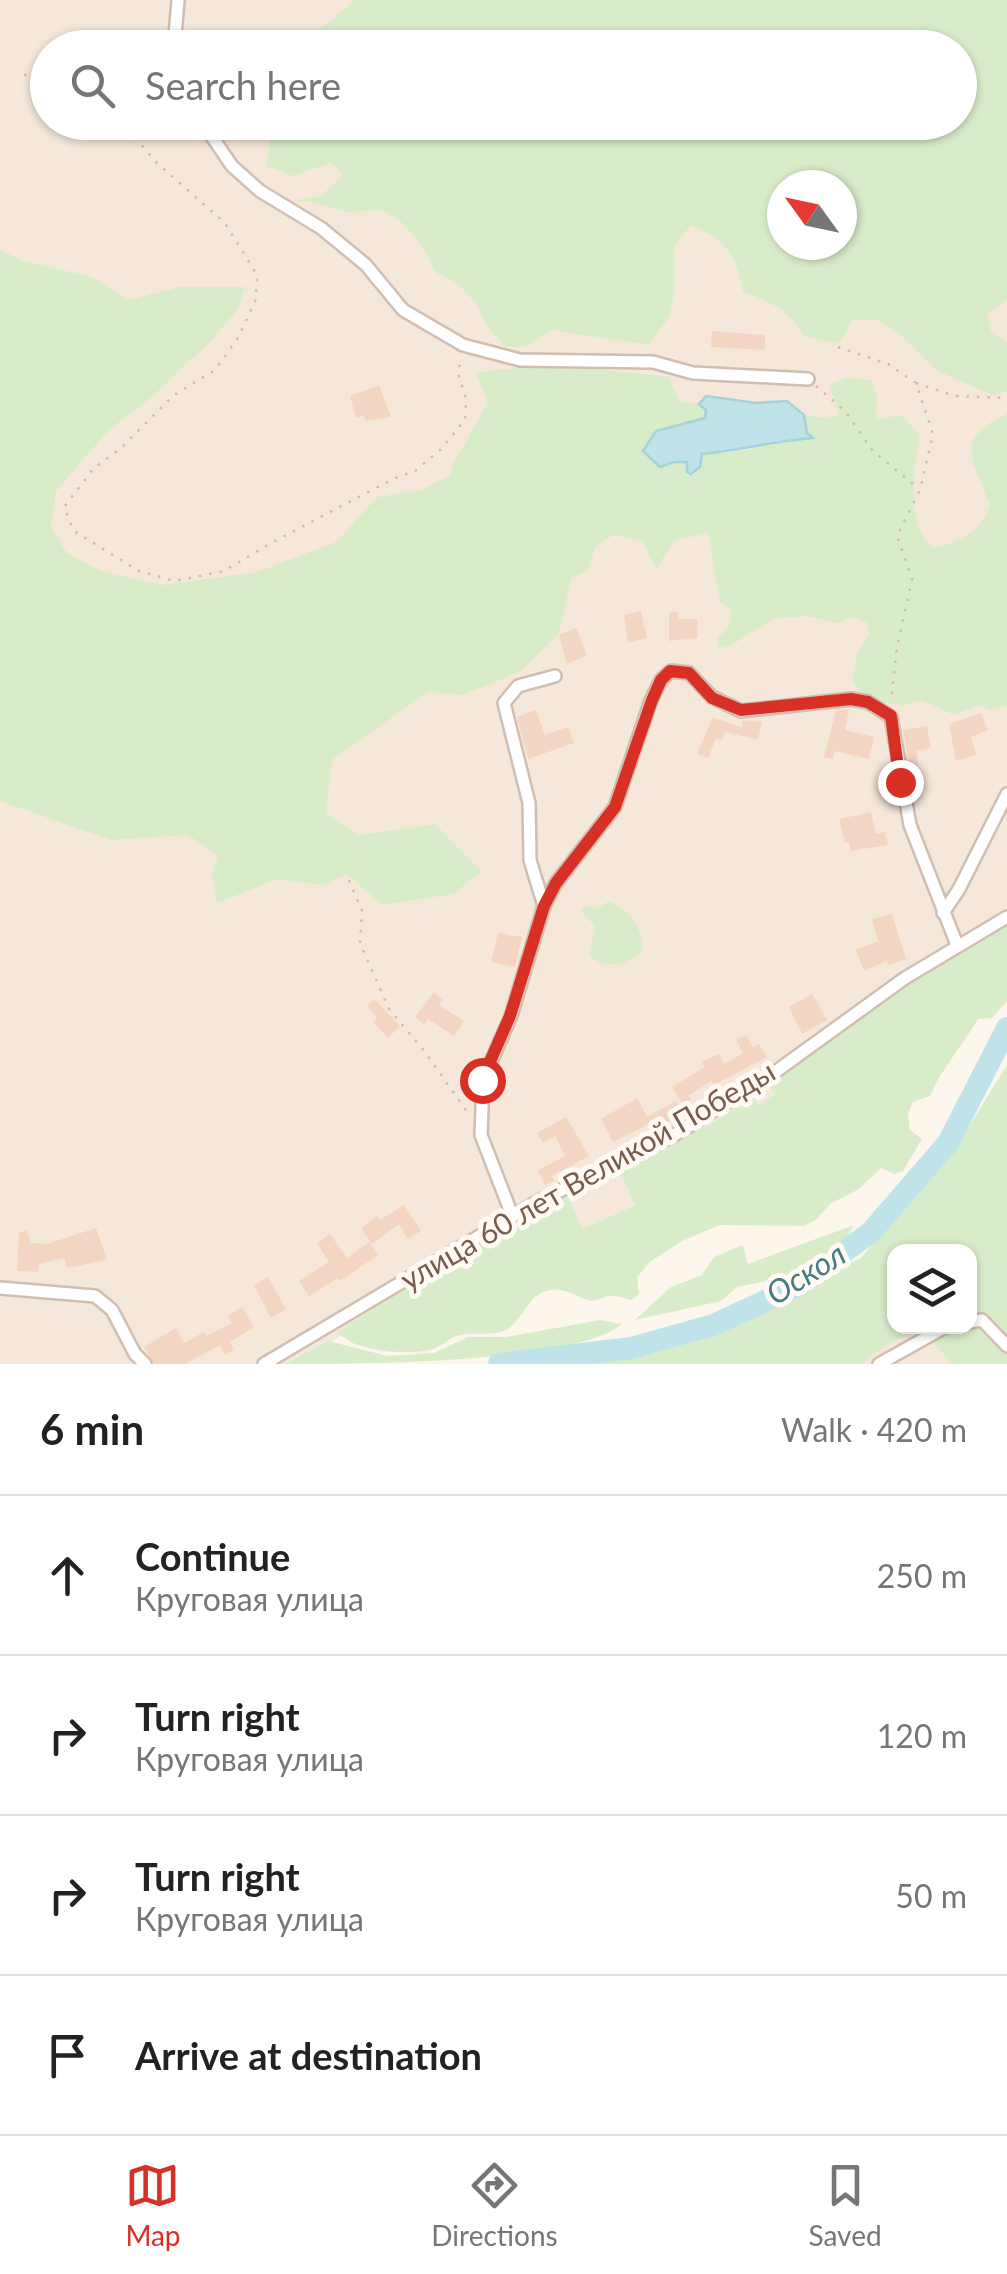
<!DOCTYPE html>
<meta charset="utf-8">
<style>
body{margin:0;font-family:Lato,sans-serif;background:#f6f6f6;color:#222}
.controls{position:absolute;right:30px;bottom:30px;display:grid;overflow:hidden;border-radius:20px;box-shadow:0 2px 8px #0004}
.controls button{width:90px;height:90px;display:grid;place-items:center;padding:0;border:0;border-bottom:2px solid #e0e0e0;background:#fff;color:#222;font:50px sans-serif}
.compass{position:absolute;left:767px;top:170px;width:90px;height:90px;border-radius:50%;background:#fff;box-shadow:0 2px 8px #0004;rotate:303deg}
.stop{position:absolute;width:30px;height:30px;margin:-22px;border:8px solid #d93025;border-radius:50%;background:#fff}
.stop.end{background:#d93025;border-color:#fff;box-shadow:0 2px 10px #0008}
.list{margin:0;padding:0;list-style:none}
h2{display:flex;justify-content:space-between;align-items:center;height:130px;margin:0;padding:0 40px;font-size:42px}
h2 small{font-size:32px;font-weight:400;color:#767676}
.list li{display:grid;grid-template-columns:65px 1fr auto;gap:30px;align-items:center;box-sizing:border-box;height:160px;padding:0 40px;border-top:2px solid #e0e0e0}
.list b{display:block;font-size:38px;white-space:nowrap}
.list p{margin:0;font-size:32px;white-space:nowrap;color:#767676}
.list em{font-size:32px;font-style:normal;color:#767676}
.icon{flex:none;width:55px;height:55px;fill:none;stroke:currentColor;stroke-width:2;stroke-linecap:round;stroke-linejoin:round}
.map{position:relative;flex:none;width:1007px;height:1364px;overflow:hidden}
.search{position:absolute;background:#fff;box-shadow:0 2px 8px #0004;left:30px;right:30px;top:30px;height:110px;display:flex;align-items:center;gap:25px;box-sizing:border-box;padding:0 35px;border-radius:55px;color:#767676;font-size:38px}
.sheet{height:770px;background:#fff}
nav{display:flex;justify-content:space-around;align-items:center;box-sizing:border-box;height:140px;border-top:2px solid #e0e0e0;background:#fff;font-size:28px;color:#767676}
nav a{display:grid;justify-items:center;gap:5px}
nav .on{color:#d93025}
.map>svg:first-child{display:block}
.residential{fill:#f5e8da;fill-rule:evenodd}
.green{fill:#d8ecc9;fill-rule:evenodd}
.water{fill:#bfe3e8;stroke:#a5d3da;stroke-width:2.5}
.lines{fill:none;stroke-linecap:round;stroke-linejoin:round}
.river{stroke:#bfe3e8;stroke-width:22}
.building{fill:#f3d5c3}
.minor-casing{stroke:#d1beb0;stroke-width:16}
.path{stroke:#d9b8a5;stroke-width:2.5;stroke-dasharray:2.5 8;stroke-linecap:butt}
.minor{stroke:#fff;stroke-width:11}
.route{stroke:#d93025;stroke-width:12}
.labels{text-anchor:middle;stroke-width:10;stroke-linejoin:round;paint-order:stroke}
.street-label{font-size:30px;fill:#7a5c4d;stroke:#fffaf3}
.water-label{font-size:32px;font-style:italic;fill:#437c86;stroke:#fffaf3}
</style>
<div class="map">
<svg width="1007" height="1364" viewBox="0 0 1007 1364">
<rect width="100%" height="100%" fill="#fdf6ec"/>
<!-- residential -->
<g class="residential">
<path d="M0 0H1007V925L996 930 816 1059 649 1208 574 1238 472 1254 296 1364H0ZM48 48H960V122H48ZM782 185H842V245H782Z"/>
<polygon points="921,1329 952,1364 861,1364 888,1344"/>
</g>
<!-- green -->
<g class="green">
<path d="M353 0H1007V299L987 314 991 331 1007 341V391L992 395 938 371 900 334 879 320H853L839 344 804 336C791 310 769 301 743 292 735 254 728 241 691 225L674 247 675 290 669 317 649 345 552 330 526 347H505L485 323 476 303 457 283 435 272 423 247 401 222 383 210 348 212 308 201H291L321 196 344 174 330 163 293 176 266 166 270 139 249 123 960 122V48L270 47C304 41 330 25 353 0ZM782 185H842V245H782Z"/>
<path d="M0 250 24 261 92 277 129 300 179 287H245L238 309 213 339 152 397 109 430 56 491 51 527 67 553 101 571 163 585 257 572 336 542 377 497 421 490 450 475 454 462 488 403 476 373C542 362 603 369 669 377L679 401 699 404 706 410 705 418 656 431 674 462 688 461 702 455 750 450 775 441 811 438 804 415 821 418 839 415 829 384 847 378 872 380 877 397 876 419 902 415 920 435C914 469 904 523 933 548 961 542 978 533 990 506 974 460 951 439 1007 414V706L990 710 979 705 954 715 922 700 903 705 884 703 860 692 852 681 857 654 869 633 866 622 851 617 837 623 806 616 773 619 730 646 718 648 717 639 729 625 732 611 720 602 708 533 674 541 656 569 642 541 613 535 595 547 588 571 572 577 558 635 520 672 462 695 428 692 332 760 326 813 359 835 435 824 481 871 454 894 382 905 347 874 323 885 278 879 217 903 212 875 218 855 188 835 111 840 0 801Z"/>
<path d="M608 902C629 906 646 932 642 953 624 965 607 970 589 956L595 926 581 911 583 906 597 908Z"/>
<path d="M1007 925V1001L992 1018 978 1019C963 1045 942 1068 930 1096L913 1102 908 1113 910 1130 922 1139 903 1171 894 1174 881 1168 859 1189 830 1204 816 1220 804 1226 720 1225 682 1241 651 1261 637 1277 639 1294 632 1300C626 1299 616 1295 609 1296 601 1297 597 1303 588 1300 575 1296 565 1288 551 1290 528 1292 524 1320 506 1330 494 1336 474 1332 460 1335 450 1337 443 1346 433 1349 410 1356 352 1352 338 1332L454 1255 566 1192 583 1229 636 1205 618 1170 721 1118 752 1096 759 1105 775 1094 768 1084 925 972Z"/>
<path d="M1007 1065V1364H952L921 1329 888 1344 861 1364H499L631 1348 713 1325 861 1258 965 1133ZM894 1252H970V1326H894Z"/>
<polygon points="854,1225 843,1245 820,1256 795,1275 737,1287 721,1301 635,1320 671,1287 702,1275 714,1257 743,1245 748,1264"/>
<path d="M600 1320 622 1324C575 1364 355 1364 285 1364L328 1341 388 1356 434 1353 468 1337H507Z"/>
</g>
<!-- water -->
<path class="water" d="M706 396 756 403 787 401 804 415 807 433 813 438C775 441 740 450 702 454L700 467 691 474 687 472V462H674L660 467 643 451 656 431 705 418 706 410 699 404Z"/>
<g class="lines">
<!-- river -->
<polyline class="river" points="499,1364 631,1348 713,1325 796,1287 871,1232 948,1143 1007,1028"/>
</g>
<!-- building -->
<g class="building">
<polygon points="712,331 765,335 765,350 711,347"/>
<polygon points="379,385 391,417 365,421 364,415 356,418 350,396"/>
<polygon points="641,611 647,638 628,643 624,615"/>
<polygon points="669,612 678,612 678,619 697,619 698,638 669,641"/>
<polygon points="576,628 587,655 567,664 559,635"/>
<polygon points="849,709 845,730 874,737 869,759 835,751 833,759 824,757 836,710"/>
<polygon points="536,710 545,735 568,727 574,743 528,759 517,717"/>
<polygon points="981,713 988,730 971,737 976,755 956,761 949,724"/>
<polygon points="713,717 742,728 743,720 762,722 758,740 725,732 722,741 716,738 708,758 697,754"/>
<polygon points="927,726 931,748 917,751 918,768 910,769 903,730"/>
<polygon points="871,812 876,834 885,832 888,845 851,851 849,842 845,843 839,819"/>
<polygon points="892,914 906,959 888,965 887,961 864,971 856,950 878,941 872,919"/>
<polygon points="498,933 522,937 515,967 491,962"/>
<polygon points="434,992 443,1000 439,1005 464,1021 454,1036 428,1019 424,1024 415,1017"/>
<polygon points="812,994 827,1020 802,1034 789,1007"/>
<polygon points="374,999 400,1026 388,1038 373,1022 377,1018 367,1006"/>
<polygon points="746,1035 753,1047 759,1044 767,1057 714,1085 712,1081 688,1096 691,1099 683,1104 672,1087 705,1067 702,1062 719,1054 724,1064 743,1053 736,1040"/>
<polygon points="637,1098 647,1117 676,1101 684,1114 653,1130 649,1124 613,1142 601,1119"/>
<polygon points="566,1117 589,1156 552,1176 554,1181 545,1185 538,1170 565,1156 555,1136 543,1143 537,1133"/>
<polygon points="404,1205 421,1231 408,1239 399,1224 372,1244 361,1228 377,1216 380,1220"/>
<polygon points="96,1228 107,1260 67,1268 64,1258 39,1264 38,1272 17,1271 19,1233 27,1230 31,1243 47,1244"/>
<polygon points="330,1234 347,1258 369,1242 378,1255 340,1281 338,1278 309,1296 299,1281 329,1262 317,1243"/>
<polygon points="268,1277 286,1309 271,1318 254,1285"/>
<polygon points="242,1307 254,1327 230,1342 234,1350 225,1355 220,1345 185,1364 154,1364 144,1347 176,1328 184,1343 204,1332 206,1336 232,1323 227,1316"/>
</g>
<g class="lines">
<!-- minor casing -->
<g class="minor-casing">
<g id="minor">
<polyline points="174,48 178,0"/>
<polyline points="202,122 232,166 260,191 321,228 366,265 403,310 463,345 520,360 653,362 693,373 808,379"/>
<polyline points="544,906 530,860 529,803 504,703 518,686 555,676"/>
<polyline points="943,913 959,889 1007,794"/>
<polyline points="512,1215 481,1135 483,1080 511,1016 544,906 556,883 615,807 651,700 661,680 671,671 689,673 712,697 741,711 851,699 868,702 891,717 910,825 957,945"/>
<polyline points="0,1288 95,1296 112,1310 135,1354 145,1364"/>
<polyline points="970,1322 982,1320 1007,1346"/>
<polyline points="264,1364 535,1203 676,1134 771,1075 905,978 1007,917"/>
<polyline points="879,1364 947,1326"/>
</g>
</g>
<!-- path -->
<g class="path">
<polyline points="24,75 48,72"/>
<polyline points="121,122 157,163 225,223 257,275 256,299 238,338 215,370 174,395 121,448 94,468 64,507 74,531 139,571 175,581 224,571 271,543 393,479 415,471 441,449 465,420 466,399 458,373 461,359"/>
<polyline points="838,347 888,364 916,383 933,434 920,490 897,536 912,579 897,647 891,700"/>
<polyline points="916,383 955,396 1007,398"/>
<polyline points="816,386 845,411 872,450 919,489"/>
<polyline points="349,880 362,911 360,943 389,1009 425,1052 470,1116"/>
</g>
<!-- minor -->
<use href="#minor" class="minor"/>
</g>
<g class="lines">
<!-- route -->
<polyline class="route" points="482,1080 510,1016 544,906 556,883 615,807 652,700 661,680 670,671 689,673 712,698 741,710 851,699 868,702 891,716 900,782"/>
</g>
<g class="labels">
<!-- street labels -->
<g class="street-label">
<text transform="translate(588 1176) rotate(-30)" y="10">улица 60 лет Великой Победы</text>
</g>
<!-- water labels -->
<g class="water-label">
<text transform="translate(806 1274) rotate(-32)" y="11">Оскол</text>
</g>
</g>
</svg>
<div class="controls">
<button><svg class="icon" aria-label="layers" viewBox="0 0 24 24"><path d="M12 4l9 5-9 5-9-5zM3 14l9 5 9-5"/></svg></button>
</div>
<svg class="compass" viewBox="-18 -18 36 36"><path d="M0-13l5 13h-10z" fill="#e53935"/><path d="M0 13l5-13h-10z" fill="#767676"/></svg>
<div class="stop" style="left:482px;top:1080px"></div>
<div class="stop end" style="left:900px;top:782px"></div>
<div class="search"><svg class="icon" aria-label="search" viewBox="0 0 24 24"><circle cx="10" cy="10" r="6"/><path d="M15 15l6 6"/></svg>Search here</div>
</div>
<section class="sheet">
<h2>6 min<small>Walk · 420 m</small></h2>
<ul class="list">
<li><svg class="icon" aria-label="ahead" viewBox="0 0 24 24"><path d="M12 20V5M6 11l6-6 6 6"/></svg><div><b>Continue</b><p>Круговая улица</p></div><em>250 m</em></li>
<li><svg class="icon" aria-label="right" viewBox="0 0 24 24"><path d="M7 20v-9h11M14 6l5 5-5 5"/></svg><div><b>Turn right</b><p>Круговая улица</p></div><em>120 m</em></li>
<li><svg class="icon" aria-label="right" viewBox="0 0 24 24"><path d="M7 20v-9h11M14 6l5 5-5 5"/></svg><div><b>Turn right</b><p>Круговая улица</p></div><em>50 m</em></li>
<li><svg class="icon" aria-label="arrive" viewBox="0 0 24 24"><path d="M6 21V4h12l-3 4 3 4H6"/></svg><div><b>Arrive at destination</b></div></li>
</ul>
</section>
<nav>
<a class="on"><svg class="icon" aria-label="map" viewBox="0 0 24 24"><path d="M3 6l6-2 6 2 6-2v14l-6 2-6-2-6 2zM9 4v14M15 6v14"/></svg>Map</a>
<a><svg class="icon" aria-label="directions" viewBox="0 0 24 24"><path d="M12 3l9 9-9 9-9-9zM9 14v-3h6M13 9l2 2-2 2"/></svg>Directions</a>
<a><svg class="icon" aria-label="saved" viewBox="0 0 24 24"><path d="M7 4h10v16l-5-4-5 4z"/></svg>Saved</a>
</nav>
